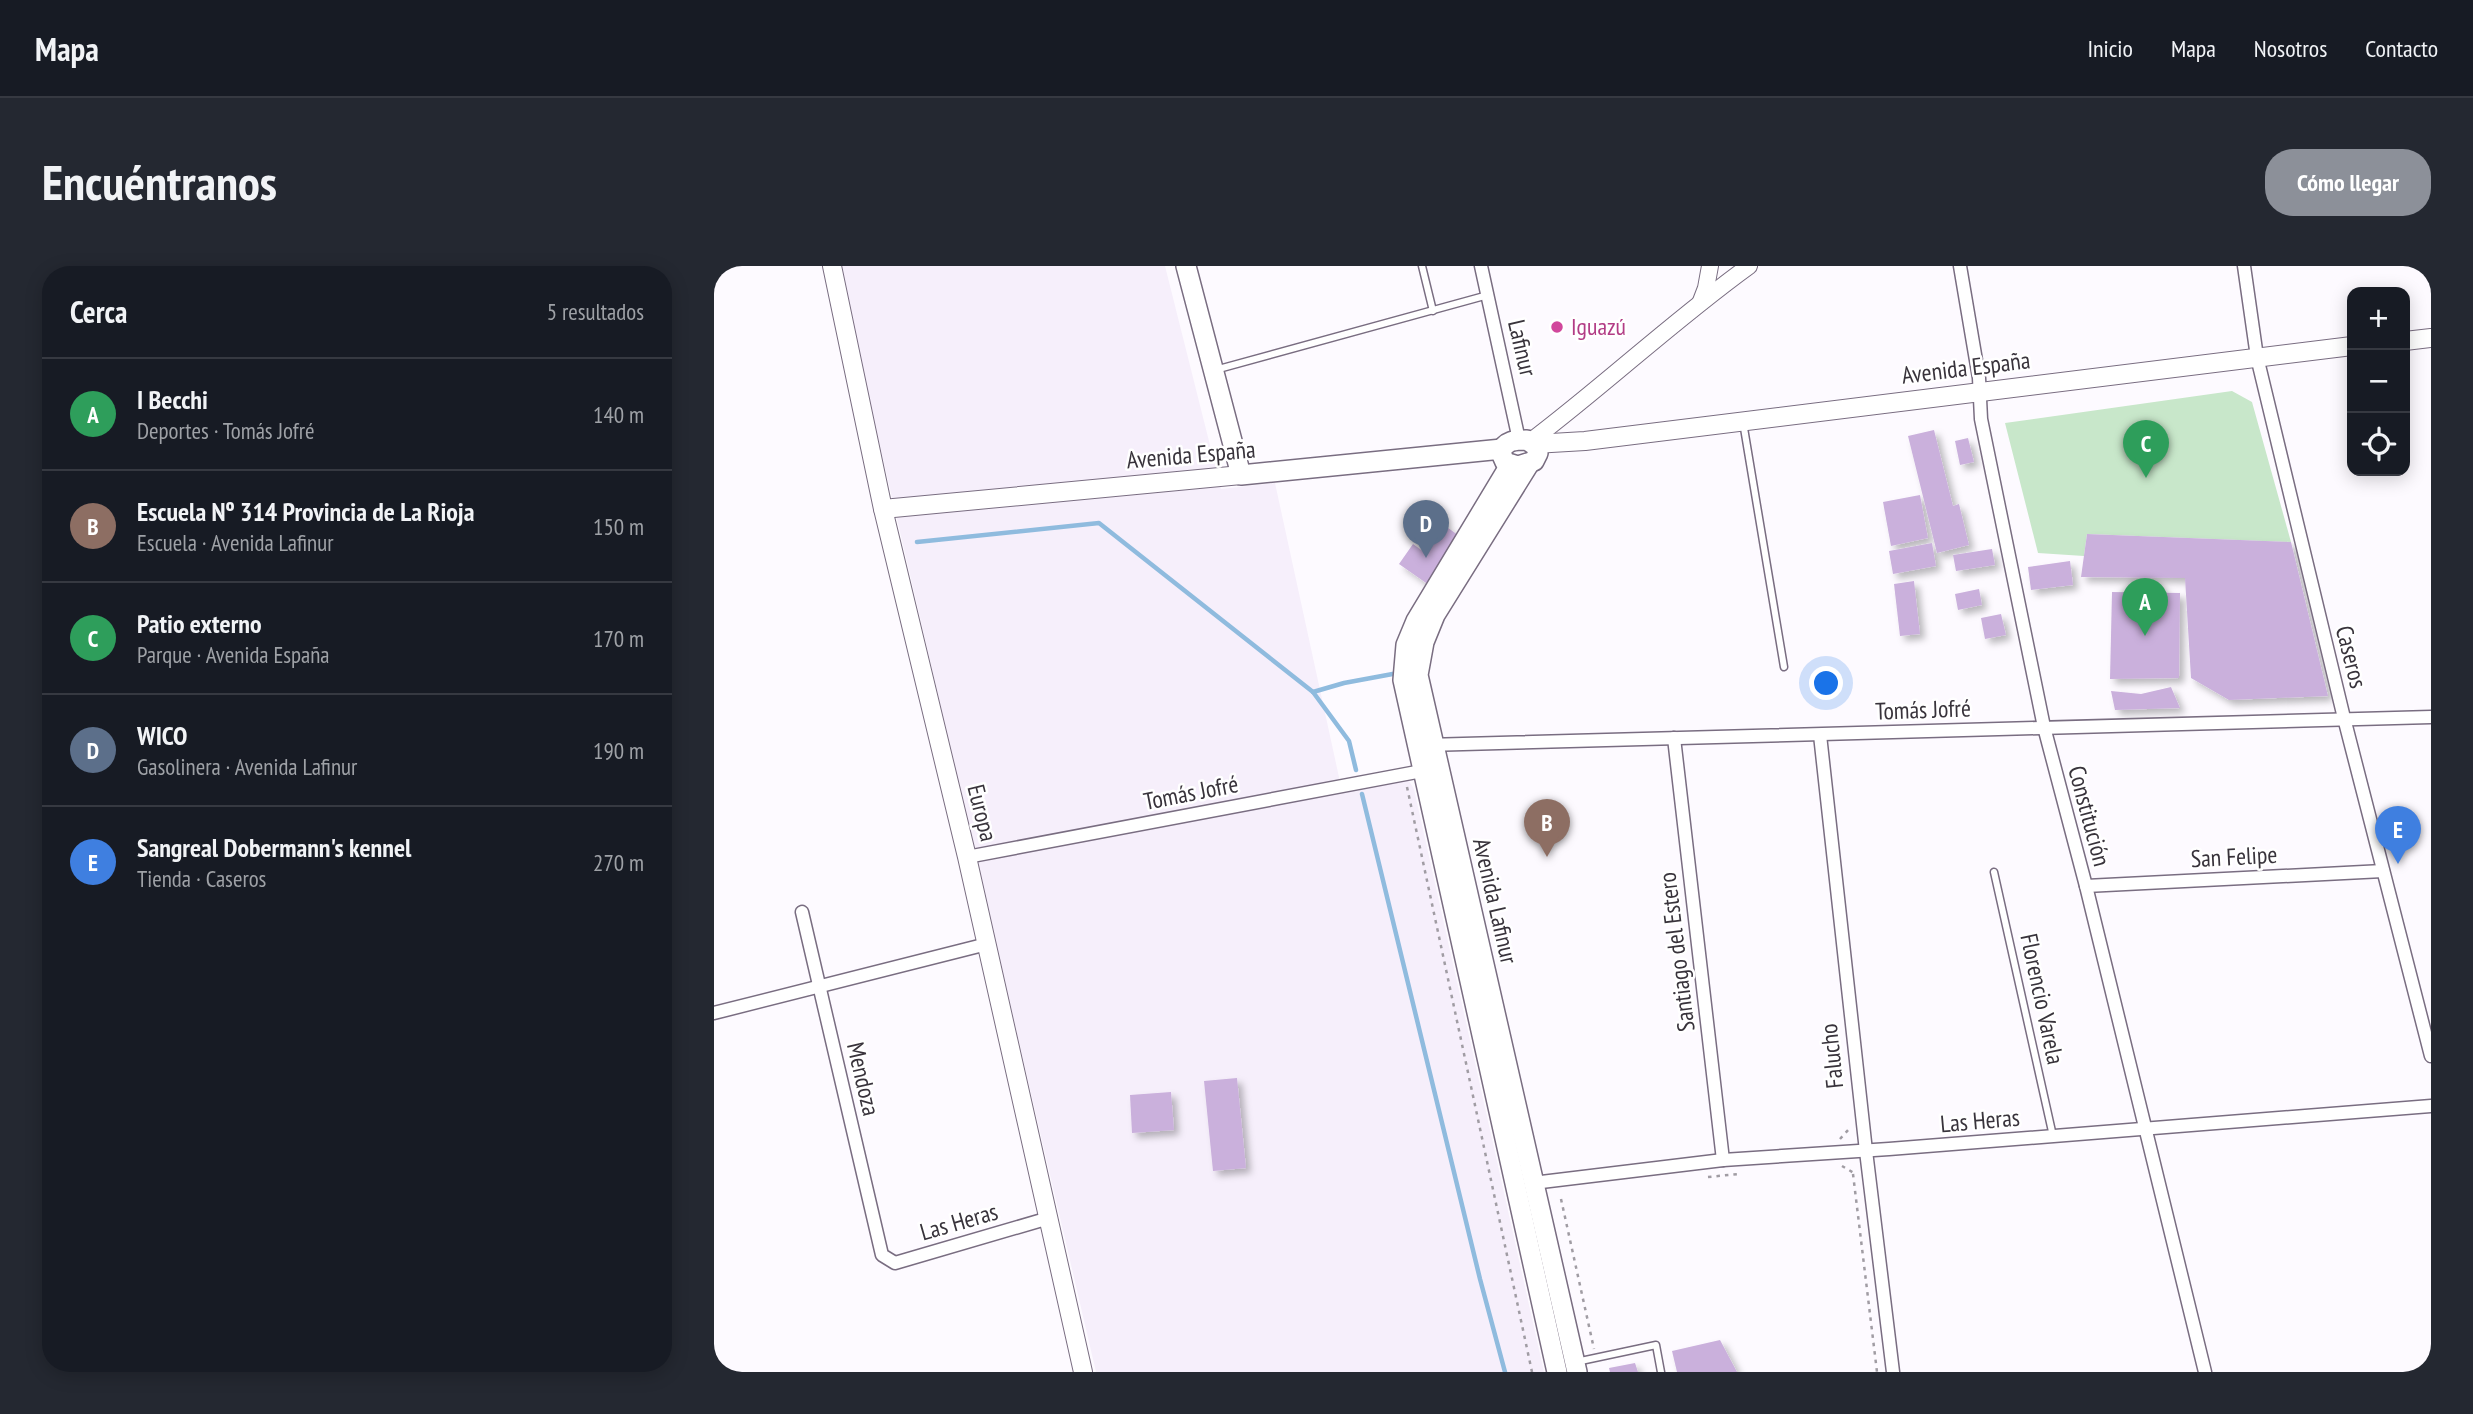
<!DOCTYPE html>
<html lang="es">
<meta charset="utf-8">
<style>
body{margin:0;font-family:"PT Sans Narrow",sans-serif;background:#242831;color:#f1f3f6}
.controls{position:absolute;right:21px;top:21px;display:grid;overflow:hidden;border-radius:14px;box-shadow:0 4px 18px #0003}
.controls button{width:63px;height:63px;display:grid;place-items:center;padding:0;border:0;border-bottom:2px solid #363941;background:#171b24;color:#f1f3f6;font:35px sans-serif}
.you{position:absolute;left:1113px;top:418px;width:24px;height:24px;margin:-18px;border:5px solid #fff;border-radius:50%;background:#1a73e8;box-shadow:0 0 0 10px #1a73e833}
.badge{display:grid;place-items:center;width:46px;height:46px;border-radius:50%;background:#8c9099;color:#fff;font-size:23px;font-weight:700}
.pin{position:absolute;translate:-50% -58px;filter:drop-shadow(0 2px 4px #0008)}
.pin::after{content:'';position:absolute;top:37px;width:24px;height:21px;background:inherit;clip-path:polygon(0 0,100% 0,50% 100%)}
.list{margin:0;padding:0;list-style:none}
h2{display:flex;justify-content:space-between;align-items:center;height:91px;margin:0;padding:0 28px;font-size:30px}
h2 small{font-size:23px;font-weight:400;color:#9ea1a6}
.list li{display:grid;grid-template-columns:46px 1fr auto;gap:21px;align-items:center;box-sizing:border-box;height:112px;padding:0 28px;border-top:2px solid #363941}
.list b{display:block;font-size:26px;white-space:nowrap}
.list p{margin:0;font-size:23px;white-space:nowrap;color:#9ea1a6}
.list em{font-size:23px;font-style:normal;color:#9ea1a6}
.icon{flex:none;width:38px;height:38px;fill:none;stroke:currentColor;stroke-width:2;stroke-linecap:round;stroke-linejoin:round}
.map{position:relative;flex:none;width:1717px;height:1106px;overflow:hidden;border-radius:28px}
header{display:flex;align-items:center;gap:42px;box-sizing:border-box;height:98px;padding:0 35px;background:#171b24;border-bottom:2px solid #363941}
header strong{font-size:33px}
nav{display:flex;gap:38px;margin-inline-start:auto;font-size:24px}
.intro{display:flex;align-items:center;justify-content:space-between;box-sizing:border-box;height:168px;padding:0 42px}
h1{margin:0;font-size:49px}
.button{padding:18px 32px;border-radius:28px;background:#8c9099;color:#fff;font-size:24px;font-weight:700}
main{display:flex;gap:42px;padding:0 42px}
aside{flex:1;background:#171b24;border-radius:28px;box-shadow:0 4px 18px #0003}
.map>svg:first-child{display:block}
.built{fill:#f6effb}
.green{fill:#c8e7ca}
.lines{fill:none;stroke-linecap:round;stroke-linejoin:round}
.stream{stroke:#8fbbde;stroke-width:4.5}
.building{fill:#cab0dc;filter:url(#shadow)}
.service-casing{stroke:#796d81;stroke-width:9}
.minor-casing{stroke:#796d81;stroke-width:15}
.tertiary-casing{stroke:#796d81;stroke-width:18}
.secondary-casing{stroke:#796d81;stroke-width:20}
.primary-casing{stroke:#796d81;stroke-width:22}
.path{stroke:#a09ca3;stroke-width:2.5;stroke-dasharray:3.5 5;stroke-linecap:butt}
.service{stroke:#fff;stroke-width:6}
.minor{stroke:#fff;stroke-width:12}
.tertiary{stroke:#fff;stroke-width:16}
.secondary{stroke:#fff;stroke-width:18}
.primary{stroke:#fff;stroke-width:19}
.hotel-dot{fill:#d1479c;stroke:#fff;stroke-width:2.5}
.labels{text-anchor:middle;stroke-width:5;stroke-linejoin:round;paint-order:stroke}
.hotel-label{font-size:24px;fill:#b23c85;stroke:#fff;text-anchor:start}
.street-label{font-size:24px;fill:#38333b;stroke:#fff}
</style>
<header>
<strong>Mapa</strong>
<nav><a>Inicio</a><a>Mapa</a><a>Nosotros</a><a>Contacto</a></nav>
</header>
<div class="intro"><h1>Encuéntranos</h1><a class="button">Cómo llegar</a></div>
<main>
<aside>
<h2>Cerca<small>5 resultados</small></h2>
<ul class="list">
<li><span class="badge" style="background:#2e9e5b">A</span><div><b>I Becchi</b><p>Deportes · Tomás Jofré</p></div><em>140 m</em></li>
<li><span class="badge" style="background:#8d6e63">B</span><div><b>Escuela Nº 314 Provincia de La Rioja</b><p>Escuela · Avenida Lafinur</p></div><em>150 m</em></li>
<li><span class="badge" style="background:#2e9e5b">C</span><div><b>Patio externo</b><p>Parque · Avenida España</p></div><em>170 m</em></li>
<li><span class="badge" style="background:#5c6f8a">D</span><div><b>WICO</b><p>Gasolinera · Avenida Lafinur</p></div><em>190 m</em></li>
<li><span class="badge" style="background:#3f7fe0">E</span><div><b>Sangreal Dobermann's kennel</b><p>Tienda · Caseros</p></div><em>270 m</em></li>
</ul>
</aside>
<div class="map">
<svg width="1717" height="1106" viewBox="0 0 1717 1106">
<defs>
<filter id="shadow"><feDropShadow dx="5" dy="5" stdDeviation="3.5" flood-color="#0004"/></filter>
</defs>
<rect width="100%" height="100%" fill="#fdfaff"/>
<!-- built -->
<polygon class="built" points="124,0 451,0 507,223 561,217 628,525 690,514 695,515 700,523 830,1106 382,1106"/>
<!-- green -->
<polygon class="green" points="1518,125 1538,136 1577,276 1373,268 1370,290 1324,287 1291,157"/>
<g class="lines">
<!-- stream -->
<g class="stream">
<polyline points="203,276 385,257 599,426 635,475 642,504"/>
<polyline points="599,426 630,417 684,407"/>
<polyline points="648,528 766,1013 791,1106"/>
</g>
</g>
<!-- building -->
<g class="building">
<polygon points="1220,164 1239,240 1245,238 1255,279 1223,287 1194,170"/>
<polygon points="1254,172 1260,196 1246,199 1241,175"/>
<polygon points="1206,229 1214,272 1177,280 1169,236"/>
<polygon points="730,259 748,272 715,319 685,298 699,278 710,286"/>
<polygon points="1373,268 1577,276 1614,430 1515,434 1477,412 1471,312 1367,311"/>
<polygon points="1218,277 1222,300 1179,308 1175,285"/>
<polygon points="1278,283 1281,299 1242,305 1239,289"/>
<polygon points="1356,295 1359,319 1317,324 1314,301"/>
<polygon points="1200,315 1206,368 1186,370 1180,318"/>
<polygon points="1265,323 1268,339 1244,344 1241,328"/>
<polygon points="1398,326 1466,327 1465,412 1396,413"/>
<polygon points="1287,348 1292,369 1271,373 1267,352"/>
<polygon points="1457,421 1466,442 1401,444 1397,425 1427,428"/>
<polygon points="523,812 532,902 499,905 490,815"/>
<polygon points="457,826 460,864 418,867 416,829"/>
<polygon points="1006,1074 1023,1106 963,1106 958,1085"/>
<polygon points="921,1097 924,1106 896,1106 895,1102"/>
</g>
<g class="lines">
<!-- service casing -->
<g class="service-casing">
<g id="service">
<polyline points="708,0 719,45"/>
<polyline points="501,104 774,29"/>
<polyline points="1029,156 1070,401"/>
<polyline points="1280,606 1339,870"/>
<polyline points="862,1096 942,1079 947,1106"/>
</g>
</g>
<!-- minor casing -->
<g class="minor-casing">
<g id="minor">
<polyline points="767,0 805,174"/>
<polyline points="1246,0 1265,112 1267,153 1330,461 1372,620 1491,1106"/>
<polyline points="1530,0 1543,91 1630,452 1717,790"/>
<polyline points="1106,469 1152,885 1179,1106"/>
<polyline points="960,472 1009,894"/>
<polyline points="713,479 1717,451"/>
<polyline points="253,591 708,505"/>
<polyline points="1372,620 1669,605"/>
<polyline points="88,646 168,989 181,997 335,952"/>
<polyline points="0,747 273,678"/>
<polyline points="819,917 1009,894 1175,883 1717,840"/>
</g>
</g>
<!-- tertiary casing -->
<g class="tertiary-casing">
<g id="tertiary">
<polyline points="987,35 992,22 996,0"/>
<path d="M817 175C891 119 959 55 1035 0"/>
</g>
</g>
<!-- secondary casing -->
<g class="secondary-casing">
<g id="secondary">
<polyline points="118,0 169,243 253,591 369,1106"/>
<polyline points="1691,75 1717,72"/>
<polyline points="820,178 871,175 1638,80"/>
<polyline points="169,243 527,209"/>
</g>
</g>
<!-- primary casing -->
<g class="primary-casing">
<g id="primary">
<polyline points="472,0 527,209 788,183"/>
<path d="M813 174 823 181 824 187 820 195 804 200 791 196 787 187C790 174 802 174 813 174Z"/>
<polyline points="815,198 721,349 710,376 704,409 863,1106"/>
<polyline points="796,199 702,355 692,379 689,414 843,1106"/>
</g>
</g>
<!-- path -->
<g class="path">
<polyline points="693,521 818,1106"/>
<polyline points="1126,873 1135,863"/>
<polyline points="1128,900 1140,907"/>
<polyline points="1139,908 1163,1106"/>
<polyline points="994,911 1025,908"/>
<polyline points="847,933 880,1083"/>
</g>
<!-- service -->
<use href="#service" class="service"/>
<!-- minor -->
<use href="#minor" class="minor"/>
<!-- tertiary -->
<use href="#tertiary" class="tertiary"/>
<!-- secondary -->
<use href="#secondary" class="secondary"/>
<!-- primary -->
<use href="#primary" class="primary"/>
</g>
<!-- markers -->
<circle class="hotel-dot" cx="843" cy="61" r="7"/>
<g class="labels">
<!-- hotel labels -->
<g class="hotel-label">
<text x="857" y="69">Iguazú</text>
</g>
<!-- street labels -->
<g class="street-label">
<text transform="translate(808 82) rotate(77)" y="8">Lafinur</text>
<text transform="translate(1252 102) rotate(-7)" y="8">Avenida España</text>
<text transform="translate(477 189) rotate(-5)" y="8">Avenida España</text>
<text transform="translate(1637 391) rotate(76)" y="8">Caseros</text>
<text transform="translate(1209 444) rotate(-2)" y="8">Tomás Jofré</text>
<text transform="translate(477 527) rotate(-11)" y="8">Tomás Jofré</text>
<text transform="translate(268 547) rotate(76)" y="8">Europa</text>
<text transform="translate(1375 550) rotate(75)" y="8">Constitución</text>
<text transform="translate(1520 591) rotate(-3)" y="8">San Felipe</text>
<text transform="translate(781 635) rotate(77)" y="8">Avenida Lafinur</text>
<text transform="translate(963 686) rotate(-97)" y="8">Santiago del Estero</text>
<text transform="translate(1328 733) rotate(78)" y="8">Florencio Varela</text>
<text transform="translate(1118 790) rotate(-96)" y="8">Falucho</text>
<text transform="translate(149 813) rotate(77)" y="8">Mendoza</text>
<text transform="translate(1266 855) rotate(-5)" y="8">Las Heras</text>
<text transform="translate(245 956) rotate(-16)" y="8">Las Heras</text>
</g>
</g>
</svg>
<div class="controls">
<button>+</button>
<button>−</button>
<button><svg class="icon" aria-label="locate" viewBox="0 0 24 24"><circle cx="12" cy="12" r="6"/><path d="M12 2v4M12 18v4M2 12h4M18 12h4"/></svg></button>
</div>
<div class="you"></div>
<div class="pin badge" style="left:1431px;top:370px;background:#2e9e5b">A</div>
<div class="pin badge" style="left:833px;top:591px;background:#8d6e63">B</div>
<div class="pin badge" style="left:1432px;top:212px;background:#2e9e5b">C</div>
<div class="pin badge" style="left:712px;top:292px;background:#5c6f8a">D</div>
<div class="pin badge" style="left:1684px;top:598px;background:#3f7fe0">E</div>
</div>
</main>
